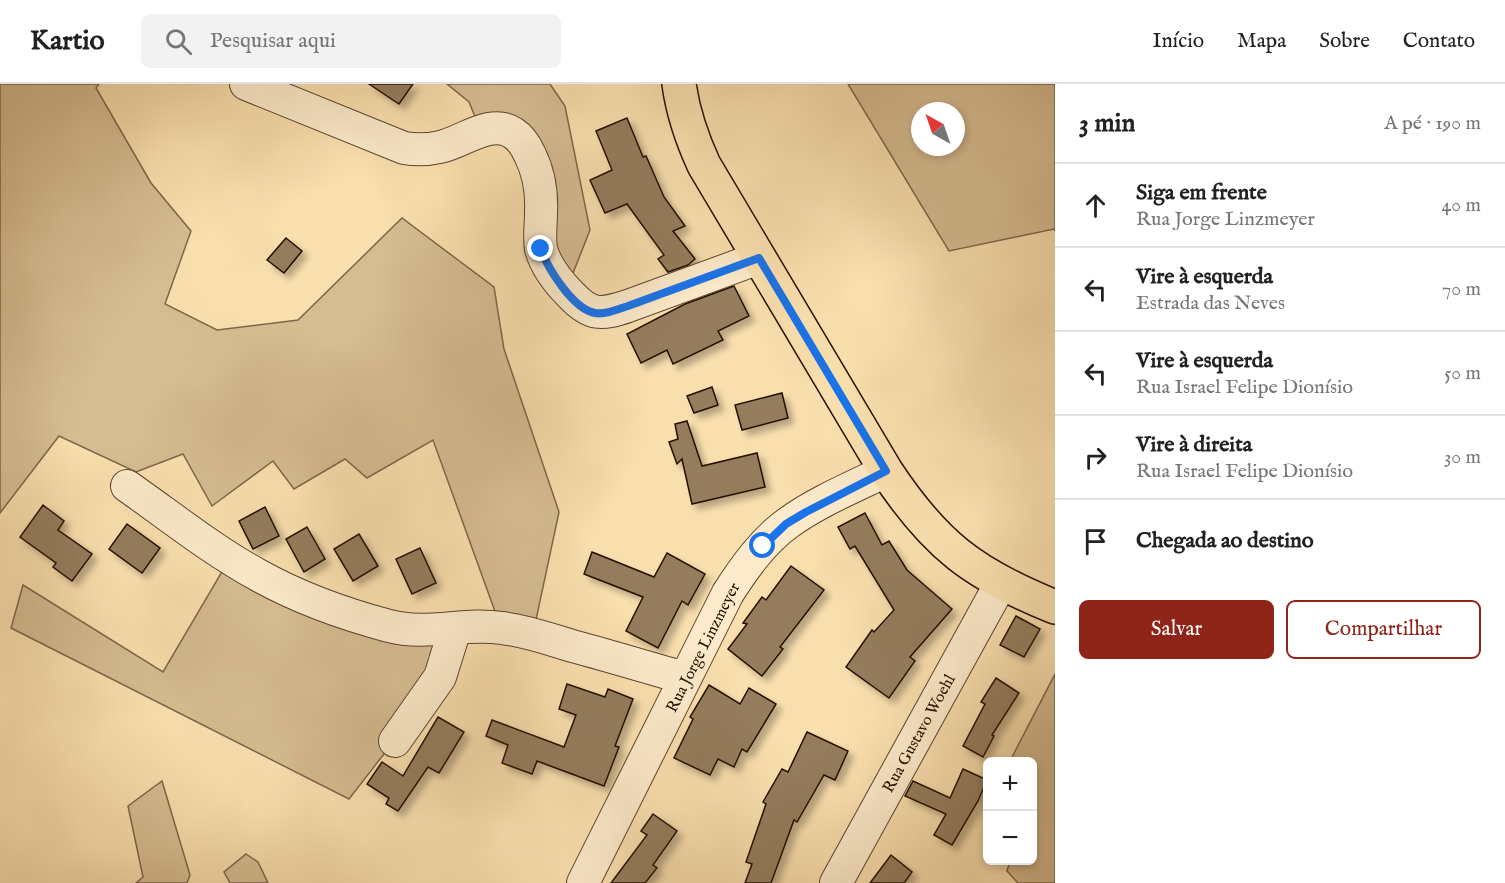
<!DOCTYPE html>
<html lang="pt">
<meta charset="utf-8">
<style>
body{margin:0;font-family:"IM FELL English",serif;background:#f2f2f2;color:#222}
.controls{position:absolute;right:18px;bottom:18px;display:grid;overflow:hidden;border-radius:9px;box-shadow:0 3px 9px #0003}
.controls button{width:54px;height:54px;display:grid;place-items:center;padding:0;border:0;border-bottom:2px solid #e0e0e0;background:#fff;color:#222;font:30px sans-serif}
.compass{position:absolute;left:911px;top:18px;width:54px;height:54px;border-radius:50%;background:#fff;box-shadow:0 3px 9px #0003;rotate:320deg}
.stop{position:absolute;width:18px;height:18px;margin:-14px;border:4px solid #1a73e8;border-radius:50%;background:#fff}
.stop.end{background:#1a73e8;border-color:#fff;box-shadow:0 2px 6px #0008}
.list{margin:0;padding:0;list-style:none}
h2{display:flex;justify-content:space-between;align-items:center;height:78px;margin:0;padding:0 24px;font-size:26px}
h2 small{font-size:20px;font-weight:400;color:#767676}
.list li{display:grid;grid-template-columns:39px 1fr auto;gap:18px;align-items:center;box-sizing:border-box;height:84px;padding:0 24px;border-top:2px solid #e0e0e0}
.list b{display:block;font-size:22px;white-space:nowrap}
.list p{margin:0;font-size:20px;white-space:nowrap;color:#767676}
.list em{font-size:20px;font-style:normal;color:#767676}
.actions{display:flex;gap:12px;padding:18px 24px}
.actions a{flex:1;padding:14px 0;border:2px solid #8f2418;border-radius:9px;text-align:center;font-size:21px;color:#8f2418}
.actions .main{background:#8f2418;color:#fff}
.icon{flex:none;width:33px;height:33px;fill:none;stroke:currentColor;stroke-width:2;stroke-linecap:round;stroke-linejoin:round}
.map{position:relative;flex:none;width:1055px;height:799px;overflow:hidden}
header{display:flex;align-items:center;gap:36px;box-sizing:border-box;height:84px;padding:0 30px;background:#fff;border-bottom:2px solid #e0e0e0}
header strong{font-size:28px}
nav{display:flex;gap:33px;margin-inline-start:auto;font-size:21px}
.search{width:420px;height:54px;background:#f2f2f2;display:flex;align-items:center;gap:15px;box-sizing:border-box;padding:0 21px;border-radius:9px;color:#767676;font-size:22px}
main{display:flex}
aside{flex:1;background:#fff}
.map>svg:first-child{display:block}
.green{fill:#d6bc91;stroke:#7e664a;stroke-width:1.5;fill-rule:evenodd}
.building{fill:#947c5c;stroke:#251103;stroke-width:1.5;filter:url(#shadow)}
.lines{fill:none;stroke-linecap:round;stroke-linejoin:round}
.minor-casing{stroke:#5a442e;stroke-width:34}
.major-casing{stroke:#251103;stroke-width:36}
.minor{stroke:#fceaca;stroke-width:32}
.major{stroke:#fadfae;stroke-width:33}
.route{stroke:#1a73e8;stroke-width:8}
.labels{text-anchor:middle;stroke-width:5;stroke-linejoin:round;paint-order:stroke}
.street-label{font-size:16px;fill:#251103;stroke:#fceaca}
</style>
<header>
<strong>Kartio</strong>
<div class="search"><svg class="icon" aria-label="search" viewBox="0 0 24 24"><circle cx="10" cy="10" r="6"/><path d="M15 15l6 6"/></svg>Pesquisar aqui</div>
<nav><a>Início</a><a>Mapa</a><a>Sobre</a><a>Contato</a></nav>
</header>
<main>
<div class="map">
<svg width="1055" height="799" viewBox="0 0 1055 799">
<defs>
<filter id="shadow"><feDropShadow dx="5.5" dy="5.5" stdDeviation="3" flood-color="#0004"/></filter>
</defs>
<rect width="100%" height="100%" fill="#fadfae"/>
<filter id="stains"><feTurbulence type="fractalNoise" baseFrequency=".00333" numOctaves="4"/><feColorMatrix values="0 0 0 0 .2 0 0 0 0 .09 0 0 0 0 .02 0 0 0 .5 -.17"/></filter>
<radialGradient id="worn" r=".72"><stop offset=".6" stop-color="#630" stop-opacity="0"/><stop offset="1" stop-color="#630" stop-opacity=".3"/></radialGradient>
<!-- green -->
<g class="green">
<polygon points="0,0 99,0 96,4 151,99 191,147 165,220 217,246 298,236 402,134 494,203 504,265 559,428 533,550 501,544 433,356 367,394 345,375 294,405 273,377 212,422 183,370 136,388 59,352 0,429"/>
<polygon points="447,0 550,0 565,22 590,146 566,207 534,78 481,47 469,18"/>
<path d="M848 0H1055V147L1054 145 949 167ZM920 27H956V63H920Z"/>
<polygon points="230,474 258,491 455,545 401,648 349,715 11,544 23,501 163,588"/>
<polygon points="1055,590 1055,799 1018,799 1007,787 1010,777 1032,776 1032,678 1010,677"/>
<polygon points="162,697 190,791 187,799 136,799 143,793 128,722"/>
<polygon points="246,770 258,778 268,799 230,799 224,788"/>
</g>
<!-- building -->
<g class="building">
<polygon points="369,0 413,0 399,20"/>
<polygon points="627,34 643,73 646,72 664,113 685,142 673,147 695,175 688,181 668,188 658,175 664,171 627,120 605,129 590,96 612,86 596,47"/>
<polygon points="286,154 302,167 284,189 267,176"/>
<polygon points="734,202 749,232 718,247 723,256 673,280 667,266 641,279 627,250 685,220"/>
<polygon points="712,303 718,321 694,329 687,312"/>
<polygon points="782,309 788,334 742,346 735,321"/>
<polygon points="687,337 702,382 757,369 765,403 692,420 682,375 677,380 669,358 678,355 675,340"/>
<polygon points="43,421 64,437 58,446 92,470 72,497 53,483 56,479 20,453"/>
<polygon points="265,423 279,452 253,465 239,437"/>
<polygon points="865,429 882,461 889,457 907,486 952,525 910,573 915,577 889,614 846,583 872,546 874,548 894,526 855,462 850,465 838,443"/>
<polygon points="127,440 160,464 142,489 109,465"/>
<polygon points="307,443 325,475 304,488 286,455"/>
<polygon points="359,450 378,482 353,497 334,465"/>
<polygon points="420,464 436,499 412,510 396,475"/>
<polygon points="592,468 654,493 667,469 705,490 688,521 682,517 658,564 626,547 643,513 584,490"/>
<polygon points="791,482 824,506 780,563 783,565 762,592 728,565 747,540 743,539 762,513 766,516"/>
<polygon points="1016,532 1040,545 1024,573 1000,561"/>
<polygon points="996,594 1019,609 992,651 994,652 983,673 963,662 985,620 981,618"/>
<polygon points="567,600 605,613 608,605 633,615 615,662 619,663 604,702 537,677 532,690 502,679 508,661 486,652 492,636 564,663 576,631 559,625"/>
<polygon points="709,601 740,620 749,604 776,620 747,668 742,665 734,683 718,675 710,691 674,674 693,635 690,633"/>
<polygon points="438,633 464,648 439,689 428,683 398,727 386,720 389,714 367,700 382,678 403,692"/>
<polygon points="807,648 848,667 835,696 824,691 797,738 794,736 771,799 745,799 752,780 746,778 766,720 763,718 782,685 788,688"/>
<polygon points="963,685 987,696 978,717 952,761 934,751 946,730 905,712 913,697 950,714"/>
<polygon points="653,730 677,747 653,781 657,784 645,799 611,799 647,751 641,747"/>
<polygon points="891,771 912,788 904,799 870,799"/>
</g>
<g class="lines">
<!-- minor casing -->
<g class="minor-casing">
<g id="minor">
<path d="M246 0 404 64C416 66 427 66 440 63 463 58 491 34 513 49 521 54 526 62 530 71 539 89 542 108 541 128 541 141 539 153 541 165 546 183 558 198 571 211 591 232 601 231 628 222L759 174"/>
<path d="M127 402C170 432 212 466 258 491 299 514 344 530 389 542 427 552 464 538 502 544 527 547 552 556 576 563 613 573 649 584 685 594"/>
<polyline points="395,657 440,593 455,545"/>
<path d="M583 799 728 509C744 484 763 457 788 439 817 418 853 403 886 387"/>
<polyline points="836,799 1001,499"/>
</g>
</g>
<!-- major casing -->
<g class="major-casing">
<path id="major" d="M679 0C683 29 692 55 704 81L886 387C935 461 973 490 1055 523"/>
</g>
<!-- minor -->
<use href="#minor" class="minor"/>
<!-- major -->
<use href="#major" class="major"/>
</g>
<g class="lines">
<!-- route -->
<path class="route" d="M541 165C548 185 573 225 595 229 605 231 619 225 628 222L759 174 886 387 806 428 786 440 763 462"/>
</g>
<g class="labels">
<!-- street labels -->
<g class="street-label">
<text transform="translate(702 563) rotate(-63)" y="6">Rua Jorge Linzmeyer</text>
<text transform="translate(918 649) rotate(-61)" y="6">Rua Gustavo Woehl</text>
</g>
</g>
<rect width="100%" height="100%" filter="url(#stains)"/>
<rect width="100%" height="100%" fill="url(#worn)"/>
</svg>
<div class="controls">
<button>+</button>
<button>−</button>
</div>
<svg class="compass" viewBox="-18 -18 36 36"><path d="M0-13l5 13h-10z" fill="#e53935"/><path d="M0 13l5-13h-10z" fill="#767676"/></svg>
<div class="stop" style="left:763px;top:462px"></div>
<div class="stop end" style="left:541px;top:165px"></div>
</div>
<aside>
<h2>3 min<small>A pé · 190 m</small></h2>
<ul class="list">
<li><svg class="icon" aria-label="ahead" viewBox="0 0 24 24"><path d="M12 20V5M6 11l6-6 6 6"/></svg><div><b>Siga em frente</b><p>Rua Jorge Linzmeyer</p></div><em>40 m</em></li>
<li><svg class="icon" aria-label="left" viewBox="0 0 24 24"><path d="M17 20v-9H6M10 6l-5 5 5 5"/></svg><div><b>Vire à esquerda</b><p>Estrada das Neves</p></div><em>70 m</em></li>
<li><svg class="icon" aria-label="left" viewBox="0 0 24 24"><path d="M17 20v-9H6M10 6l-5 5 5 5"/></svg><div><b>Vire à esquerda</b><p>Rua Israel Felipe Dionísio</p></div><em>50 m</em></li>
<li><svg class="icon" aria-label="right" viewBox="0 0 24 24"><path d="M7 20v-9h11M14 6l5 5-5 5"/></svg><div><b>Vire à direita</b><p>Rua Israel Felipe Dionísio</p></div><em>30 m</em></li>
<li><svg class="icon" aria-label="arrive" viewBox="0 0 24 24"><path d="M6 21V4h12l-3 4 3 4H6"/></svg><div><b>Chegada ao destino</b></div></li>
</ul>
<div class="actions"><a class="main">Salvar</a><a>Compartilhar</a></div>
</aside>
</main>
